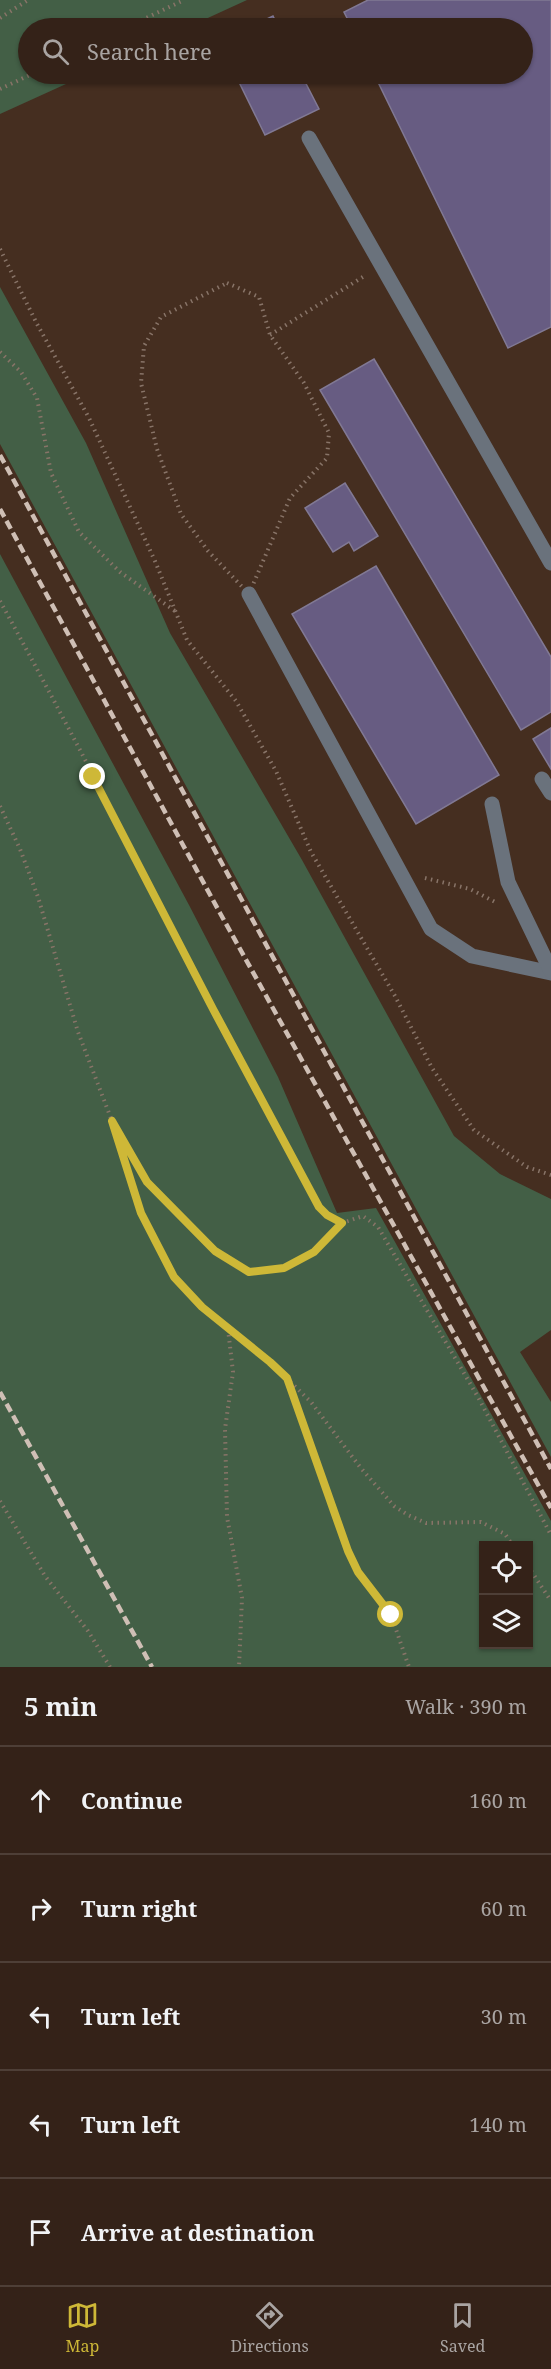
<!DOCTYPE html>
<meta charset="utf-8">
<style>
body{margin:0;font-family:"Noto Serif",serif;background:#3c2a21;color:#f1f3f6}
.controls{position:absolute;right:18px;bottom:18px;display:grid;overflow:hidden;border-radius:0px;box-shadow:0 2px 4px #0004}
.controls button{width:54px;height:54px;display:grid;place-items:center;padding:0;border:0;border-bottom:2px solid #4e3f37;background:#342218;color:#f1f3f6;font:30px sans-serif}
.stop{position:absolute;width:18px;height:18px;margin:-14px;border:4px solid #ceb837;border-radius:50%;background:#fff}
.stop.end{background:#ceb837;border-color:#fff;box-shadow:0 2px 6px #0008}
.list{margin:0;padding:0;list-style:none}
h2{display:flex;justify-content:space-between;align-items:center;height:78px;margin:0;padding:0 24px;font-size:26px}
h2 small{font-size:20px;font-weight:400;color:#a9a4a2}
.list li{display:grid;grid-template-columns:39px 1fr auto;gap:18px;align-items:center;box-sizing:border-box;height:108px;padding:0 24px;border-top:2px solid #4e3f37}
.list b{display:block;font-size:22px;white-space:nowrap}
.list em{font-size:20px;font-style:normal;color:#a9a4a2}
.icon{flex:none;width:33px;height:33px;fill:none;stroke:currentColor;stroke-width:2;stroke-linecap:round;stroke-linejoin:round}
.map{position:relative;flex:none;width:551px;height:1667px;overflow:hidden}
.search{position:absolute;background:#342218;box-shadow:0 2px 4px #0004;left:18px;right:18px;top:18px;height:66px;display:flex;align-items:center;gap:15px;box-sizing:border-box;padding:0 21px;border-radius:33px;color:#a9a4a2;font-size:22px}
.sheet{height:618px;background:#342218}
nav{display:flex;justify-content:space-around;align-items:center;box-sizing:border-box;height:84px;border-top:2px solid #4e3f37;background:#342218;font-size:16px;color:#a9a4a2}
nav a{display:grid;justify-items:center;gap:3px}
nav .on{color:#ceb837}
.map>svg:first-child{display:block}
.green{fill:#435f46;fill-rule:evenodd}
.building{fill:#675c82;stroke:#817994;stroke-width:1.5}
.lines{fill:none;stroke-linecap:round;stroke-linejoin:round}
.path{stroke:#887468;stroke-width:4;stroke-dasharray:1.5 4.5;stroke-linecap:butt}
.minor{stroke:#6a727c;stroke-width:15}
.rail{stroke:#cfbfb5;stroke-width:4.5;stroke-dasharray:9 4.5;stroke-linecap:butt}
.route{stroke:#ceb837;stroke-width:8}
</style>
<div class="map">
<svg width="551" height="1667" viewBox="0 0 551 1667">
<rect width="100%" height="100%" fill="#452e20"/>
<!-- green -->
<g class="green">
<polygon points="0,0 247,0 186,28 28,28 28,74 88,74 0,114"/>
<polygon points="0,287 86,443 170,633 302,860 454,1136 500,1174 551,1199 551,1330 520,1352 551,1402 551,1457 0,444"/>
<path d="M0 554 189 905 278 1077 337 1213 376 1208 551 1521V1667H0ZM484 1546H528V1644H484Z"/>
</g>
<!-- building -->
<g class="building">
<polygon points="368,0 551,0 551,327 508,348 374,74 522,74 522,28 352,28 344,12"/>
<polygon points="273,16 279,28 248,28"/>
<polygon points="235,74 301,74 319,109 265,135"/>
<polygon points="374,359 551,657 551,712 521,730 320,390"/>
<polygon points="345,483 378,536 354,551 349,542 333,552 305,508"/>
<polygon points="376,566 499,775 416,824 292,614"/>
<polygon points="551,728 551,769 533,739"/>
</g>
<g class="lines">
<!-- path -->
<g class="path">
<polyline points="0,18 28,0"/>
<polyline points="125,28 184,0"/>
<polyline points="0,89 32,74"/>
<polyline points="0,249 37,324 89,418 155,561 187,640 236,701 276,771 311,852 395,996 432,1068 474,1130 527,1167 551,1175"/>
<polygon points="227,283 259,297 270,335 304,383 329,433 327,458 290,498 249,594 208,551 181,514 157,449 141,383 144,346 161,317"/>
<polyline points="270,335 366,275"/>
<polyline points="0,352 21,372 37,398 51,473 79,532 120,572 175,611"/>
<path d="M0 601C110 801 210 1006 319 1207L327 1215 342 1223"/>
<polyline points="0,806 20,849 38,897 78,1032 112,1121 141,1213 174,1277 202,1307 270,1362 311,1402 360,1467 394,1506 408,1515 426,1523 481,1522 505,1534 513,1546"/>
<polyline points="425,878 470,889 497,903"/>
<polyline points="117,1130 147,1183 215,1251 249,1272 284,1268 314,1252 342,1223 363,1216 378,1227 478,1397 551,1535"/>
<polyline points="228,1329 233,1372 225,1429 227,1517 242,1598 239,1667"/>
<polyline points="288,1379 348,1551 358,1572 391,1615 409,1667"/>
<polyline points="0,1501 45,1576 88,1631 110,1667"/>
<polyline points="528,1566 551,1601"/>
</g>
<!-- minor -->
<g class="minor">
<polyline points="309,138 551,563"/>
<polyline points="249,594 431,929 472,956 551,973"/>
<polyline points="542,779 551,793"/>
<polyline points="492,804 508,882 551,971"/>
</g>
<!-- rail -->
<g class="rail">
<polyline points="0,455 551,1469"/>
<polyline points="0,509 220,913 551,1508"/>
<polyline points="0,1392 152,1667"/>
</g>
</g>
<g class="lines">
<!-- route -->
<polyline class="route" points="93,777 213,1009 319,1207 327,1215 342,1223 314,1252 284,1268 249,1272 215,1251 147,1182 112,1121 141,1213 174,1277 202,1307 270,1362 287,1378 348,1551 358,1572 391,1615"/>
</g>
</svg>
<div class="controls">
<button><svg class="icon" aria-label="locate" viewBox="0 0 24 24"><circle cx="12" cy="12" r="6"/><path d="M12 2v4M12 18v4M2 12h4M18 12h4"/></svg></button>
<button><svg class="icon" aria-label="layers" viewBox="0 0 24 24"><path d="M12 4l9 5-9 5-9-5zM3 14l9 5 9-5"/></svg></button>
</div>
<div class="stop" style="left:391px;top:1615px"></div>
<div class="stop end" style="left:93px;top:777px"></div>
<div class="search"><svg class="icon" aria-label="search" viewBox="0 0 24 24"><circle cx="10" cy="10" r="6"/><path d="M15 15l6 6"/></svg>Search here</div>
</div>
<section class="sheet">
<h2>5 min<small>Walk · 390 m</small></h2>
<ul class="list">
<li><svg class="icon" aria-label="ahead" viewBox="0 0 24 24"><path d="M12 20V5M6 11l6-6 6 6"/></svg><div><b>Continue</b></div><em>160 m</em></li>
<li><svg class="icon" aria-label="right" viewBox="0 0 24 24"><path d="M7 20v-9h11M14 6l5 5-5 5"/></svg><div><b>Turn right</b></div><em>60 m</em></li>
<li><svg class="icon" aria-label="left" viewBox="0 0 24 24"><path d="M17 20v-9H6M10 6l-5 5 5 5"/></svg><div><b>Turn left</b></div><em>30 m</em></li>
<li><svg class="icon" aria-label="left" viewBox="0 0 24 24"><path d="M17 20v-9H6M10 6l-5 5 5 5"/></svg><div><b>Turn left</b></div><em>140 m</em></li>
<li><svg class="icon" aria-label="arrive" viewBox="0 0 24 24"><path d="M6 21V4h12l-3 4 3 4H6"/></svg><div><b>Arrive at destination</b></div></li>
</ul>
</section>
<nav>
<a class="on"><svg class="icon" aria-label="map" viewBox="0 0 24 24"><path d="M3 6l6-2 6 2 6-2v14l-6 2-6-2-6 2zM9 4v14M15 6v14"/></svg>Map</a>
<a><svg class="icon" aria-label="directions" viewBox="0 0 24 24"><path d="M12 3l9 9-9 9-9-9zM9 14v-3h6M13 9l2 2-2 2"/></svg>Directions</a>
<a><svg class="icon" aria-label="saved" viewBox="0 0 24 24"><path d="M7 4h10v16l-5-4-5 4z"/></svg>Saved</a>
</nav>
